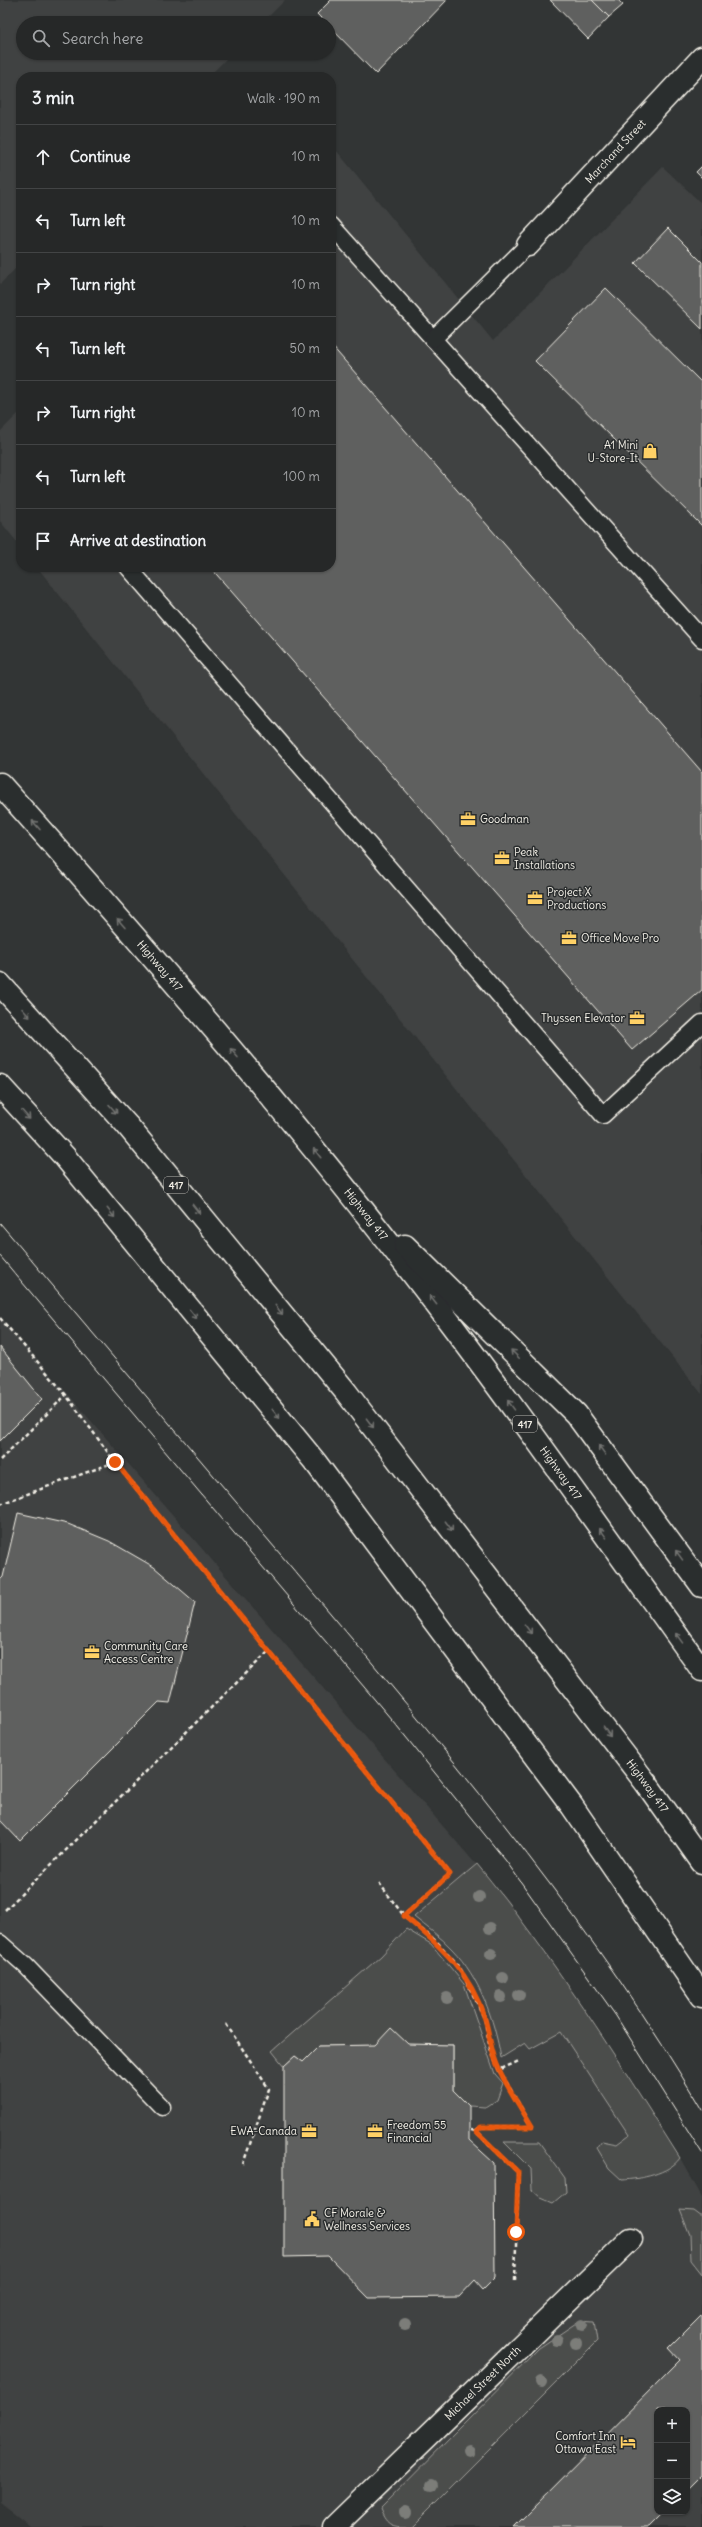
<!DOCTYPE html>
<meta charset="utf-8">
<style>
body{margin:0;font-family:Delius,sans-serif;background:#323434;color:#f1f3f6}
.controls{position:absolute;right:12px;bottom:12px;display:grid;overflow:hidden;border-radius:8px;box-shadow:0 1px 3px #0004}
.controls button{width:36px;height:36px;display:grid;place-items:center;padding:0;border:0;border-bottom:1px solid #424445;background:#262828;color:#f1f3f6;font:20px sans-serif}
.stop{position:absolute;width:12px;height:12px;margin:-9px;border:3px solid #ea580c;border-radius:50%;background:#fff}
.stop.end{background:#ea580c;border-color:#fff;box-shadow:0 1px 4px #0008}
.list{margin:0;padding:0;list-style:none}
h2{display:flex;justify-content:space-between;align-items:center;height:52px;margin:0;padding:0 16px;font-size:17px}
h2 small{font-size:13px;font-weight:400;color:#a4a6a8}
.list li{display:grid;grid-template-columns:26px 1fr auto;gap:12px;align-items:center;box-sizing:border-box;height:64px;padding:0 16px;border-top:1px solid #424445}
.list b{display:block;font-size:15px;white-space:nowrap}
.list em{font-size:13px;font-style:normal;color:#a4a6a8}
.icon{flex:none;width:22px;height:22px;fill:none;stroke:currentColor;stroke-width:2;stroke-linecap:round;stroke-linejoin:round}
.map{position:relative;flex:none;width:702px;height:2527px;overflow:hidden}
.search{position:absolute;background:#262828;box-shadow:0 1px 3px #0004;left:16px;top:16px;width:320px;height:44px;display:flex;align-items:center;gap:10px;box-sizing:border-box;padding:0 14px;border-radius:22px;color:#a4a6a8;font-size:15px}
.panel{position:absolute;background:#262828;box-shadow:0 1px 3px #0004;left:16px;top:72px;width:320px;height:500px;border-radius:16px}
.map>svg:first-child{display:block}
.built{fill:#404242;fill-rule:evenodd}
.green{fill:#4b4d4c;stroke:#a09f9a}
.building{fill:#5f605f;stroke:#f4f1e8}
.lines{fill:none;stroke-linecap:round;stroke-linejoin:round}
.lane-casing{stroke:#f4f1e8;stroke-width:19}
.street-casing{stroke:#f4f1e8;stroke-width:25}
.highway-casing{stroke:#f4f1e8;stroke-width:25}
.path{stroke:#f4f1e8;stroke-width:2.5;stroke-dasharray:4 3;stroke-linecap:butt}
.lane{stroke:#2a2d2e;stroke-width:16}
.street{stroke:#2a2d2e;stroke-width:22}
.highway{stroke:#2a2d2e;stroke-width:22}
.tram{stroke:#f4f1e8;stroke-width:1}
.tree{fill:#7c7d79}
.oneway{stroke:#71726f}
.route{stroke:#ea580c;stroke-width:5}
.labels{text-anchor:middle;stroke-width:3;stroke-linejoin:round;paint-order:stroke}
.shield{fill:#2a2d2e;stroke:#b7b6b0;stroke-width:1}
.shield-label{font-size:10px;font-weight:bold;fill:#f4f1e8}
.street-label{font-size:11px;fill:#f4f1e8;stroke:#2a2d2e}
.poi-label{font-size:11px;fill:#f4f1e8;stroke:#2a2d2e;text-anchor:start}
</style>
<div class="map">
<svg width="702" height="2527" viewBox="0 0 702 2527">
<rect width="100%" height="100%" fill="#323535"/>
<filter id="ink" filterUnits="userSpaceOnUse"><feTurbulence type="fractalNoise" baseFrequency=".025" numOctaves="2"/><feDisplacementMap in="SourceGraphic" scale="8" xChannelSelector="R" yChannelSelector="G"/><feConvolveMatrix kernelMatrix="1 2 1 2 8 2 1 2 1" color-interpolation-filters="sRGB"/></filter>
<g filter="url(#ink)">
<!-- built -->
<g class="built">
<polygon points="0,0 285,0 262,23 23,23 23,53 232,53 208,77 21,77 21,263 0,284"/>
<polygon points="331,144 493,341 663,167 702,204 702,1394 37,567 331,567"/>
<polygon points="21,411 21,547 0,521 0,432"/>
<path d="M0 1316 507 1900 558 1970 680 2158 702 2197V2527H30L0 2504ZM657 2410H687V2512H657Z"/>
</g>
<!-- green -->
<g class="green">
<path d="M477 1864C553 1956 616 2057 680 2158 669 2174 640 2179 622 2180L609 2168 597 2148 602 2141 617 2144 629 2135 561 2032 530 2049 525 2043 501 2058C494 2019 480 1978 452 1949 441 1937 426 1927 414 1917Z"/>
<polygon points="406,1929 431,1944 464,1984 495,2074 503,2083 497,2100 486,2107 469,2106 453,2090 453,2045 319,2046 303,2062 295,2056 284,2066 272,2051 381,1956"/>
<polygon points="504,2142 539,2142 565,2178 566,2192 553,2203 541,2198 532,2190 531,2169"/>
<polygon points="680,2210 694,2211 702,2217 702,2274 691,2260 690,2235"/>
<path d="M579 2321 594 2322 597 2341 411 2527C393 2527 387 2527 380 2509L539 2348Z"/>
</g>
<!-- building -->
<g class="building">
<polygon points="331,0 447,0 376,74 329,26 329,23 326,23 317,14"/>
<polygon points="550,0 592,0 609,17 588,39"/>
<polygon points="592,0 618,0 623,5 609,17"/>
<polygon points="702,166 702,178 696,172"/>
<polygon points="668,228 702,262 702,329 635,263"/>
<polygon points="606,288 702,383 702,526 535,361"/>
<polygon points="331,345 702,772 702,990 632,1050 210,567 331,567"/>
<polygon points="0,1347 42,1399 0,1441"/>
<polygon points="18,1513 68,1524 109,1541 154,1567 195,1602 170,1703 159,1702 20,1841 0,1820 0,1580 3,1577"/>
<polygon points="391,2028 408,2044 453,2045 453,2090 469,2106 469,2140 494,2163 495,2277 483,2289 475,2280 459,2297 369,2298 328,2256 284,2257 284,2066 295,2056 303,2062 319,2046 375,2045"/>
<polygon points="702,2315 702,2474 687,2489 687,2410 657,2410 657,2512 664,2512 649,2527 514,2527 680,2360 669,2348"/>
</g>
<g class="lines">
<!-- lane casing -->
<g class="lane-casing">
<g id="lane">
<polyline points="331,225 702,639"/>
<polyline points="433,339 528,245"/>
<polyline points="128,567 603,1115 702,1023"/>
<polyline points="0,1943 26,1966 162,2107"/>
</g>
</g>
<!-- street casing -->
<g class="street-casing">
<g id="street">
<path id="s1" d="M528 245 702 58"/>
<path id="s2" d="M334 2527 631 2239"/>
</g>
</g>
<!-- highway casing -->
<g class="highway-casing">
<g id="highway">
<path id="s3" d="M0 784C155 958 308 1134 448 1320 535 1435 618 1553 702 1670"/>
<path id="s4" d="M0 984 127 1125 346 1392 646 1783 702 1862"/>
<polyline points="0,1086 65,1157 316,1463 572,1806 702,1996"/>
<polyline points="405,1246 576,1414 702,1586"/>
</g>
</g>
<!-- path -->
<g class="path">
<polyline points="0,1318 66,1395 115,1462 450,1874 404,1916"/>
<polyline points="0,1460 66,1395"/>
<polyline points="0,1504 115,1462"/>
<polyline points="379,1883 404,1916 436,1941 459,1966 485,2019 490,2048 499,2070 519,2061"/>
<polyline points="5,1910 270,1650"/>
<polyline points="226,2024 269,2089 243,2164"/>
<polyline points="499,2070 532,2127 481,2127 476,2131 518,2172 515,2281"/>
<polyline points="471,2130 476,2131"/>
</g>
<!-- lane -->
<use href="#lane" class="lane"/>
<!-- street -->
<use href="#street" class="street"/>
<!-- highway -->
<use href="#highway" class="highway"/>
<!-- tram -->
<g class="tram">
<path d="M0 1223C110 1354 221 1484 331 1614 464 1772 598 1932 702 2110"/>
<polyline points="0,1256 397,1726 506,1861 616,2016 702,2153"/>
</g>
</g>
<!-- trees -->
<g class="tree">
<circle cx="479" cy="1897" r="6"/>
<circle cx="490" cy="1928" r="6"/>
<circle cx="491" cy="1954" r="6"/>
<circle cx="503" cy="1978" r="6"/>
<circle cx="519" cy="1995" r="6"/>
<circle cx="501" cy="1997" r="6"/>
<circle cx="447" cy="1998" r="6"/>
<circle cx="405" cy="2324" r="6"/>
<circle cx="582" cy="2325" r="6"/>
<circle cx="557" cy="2340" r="6"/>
<circle cx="576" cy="2343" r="6"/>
<circle cx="541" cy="2382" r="6"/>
<circle cx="469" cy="2450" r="6"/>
<circle cx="432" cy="2485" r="6"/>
<circle cx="405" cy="2512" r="6"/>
</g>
<!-- one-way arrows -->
<defs><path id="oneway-shaft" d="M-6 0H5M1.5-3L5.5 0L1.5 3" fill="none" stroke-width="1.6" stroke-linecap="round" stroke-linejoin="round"/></defs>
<g class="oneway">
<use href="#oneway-shaft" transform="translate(36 825) rotate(-131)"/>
<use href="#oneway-shaft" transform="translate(121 923) rotate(-131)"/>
<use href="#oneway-shaft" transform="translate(26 1013) rotate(48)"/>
<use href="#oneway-shaft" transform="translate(234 1053) rotate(-131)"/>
<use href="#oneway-shaft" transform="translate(113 1109) rotate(48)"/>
<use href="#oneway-shaft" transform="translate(26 1115) rotate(48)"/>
<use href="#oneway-shaft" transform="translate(317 1153) rotate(-129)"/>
<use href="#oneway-shaft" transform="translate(196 1209) rotate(51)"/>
<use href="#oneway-shaft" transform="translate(111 1213) rotate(51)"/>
<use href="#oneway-shaft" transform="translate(433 1300) rotate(-128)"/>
<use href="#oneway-shaft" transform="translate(279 1310) rotate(51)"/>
<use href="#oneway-shaft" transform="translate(193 1314) rotate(51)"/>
<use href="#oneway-shaft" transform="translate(515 1354) rotate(-135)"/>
<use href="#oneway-shaft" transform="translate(511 1405) rotate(-126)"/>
<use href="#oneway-shaft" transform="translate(276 1414) rotate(51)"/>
<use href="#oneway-shaft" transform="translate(370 1423) rotate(53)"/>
<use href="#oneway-shaft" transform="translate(602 1450) rotate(-126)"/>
<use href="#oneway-shaft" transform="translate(449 1526) rotate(53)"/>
<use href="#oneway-shaft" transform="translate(603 1533) rotate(-126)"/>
<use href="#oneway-shaft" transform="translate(679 1555) rotate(-126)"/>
<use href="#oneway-shaft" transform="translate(528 1629) rotate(53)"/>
<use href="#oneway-shaft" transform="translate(679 1638) rotate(-126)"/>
<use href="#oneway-shaft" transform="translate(607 1732) rotate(53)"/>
</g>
</g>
<g class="lines" filter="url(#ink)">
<!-- route -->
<path class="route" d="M115 1462 450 1874 404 1916C441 1946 470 1972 485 2019 490 2036 491 2053 499 2069 508 2089 521 2108 532 2127H481L476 2131 518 2172 516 2232"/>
</g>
<!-- icons -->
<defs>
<g id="shop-bare" transform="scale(1.2)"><path d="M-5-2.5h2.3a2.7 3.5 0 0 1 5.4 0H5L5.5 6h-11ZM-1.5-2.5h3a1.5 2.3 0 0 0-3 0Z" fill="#ffd166" stroke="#2a2d2e" stroke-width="2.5" paint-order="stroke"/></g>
<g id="office-bare" transform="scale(1.2)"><path d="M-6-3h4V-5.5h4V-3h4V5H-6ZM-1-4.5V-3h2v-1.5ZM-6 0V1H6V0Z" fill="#ffd166" stroke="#2a2d2e" stroke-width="2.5" paint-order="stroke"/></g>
<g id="civic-bare" transform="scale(1.2)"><path d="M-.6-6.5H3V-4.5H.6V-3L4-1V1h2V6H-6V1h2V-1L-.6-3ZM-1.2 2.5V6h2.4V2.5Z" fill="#ffd166" stroke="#2a2d2e" stroke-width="2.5" paint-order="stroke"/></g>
<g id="hotel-bare" transform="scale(1.2)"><path d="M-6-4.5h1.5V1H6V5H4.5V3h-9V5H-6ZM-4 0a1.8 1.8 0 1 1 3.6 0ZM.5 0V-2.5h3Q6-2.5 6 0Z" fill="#ffd166" stroke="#2a2d2e" stroke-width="2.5" paint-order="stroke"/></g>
</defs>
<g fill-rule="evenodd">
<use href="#shop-bare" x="650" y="451"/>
<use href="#office-bare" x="468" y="819"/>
<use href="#office-bare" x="502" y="858"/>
<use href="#office-bare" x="535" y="898"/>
<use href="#office-bare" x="569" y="938"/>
<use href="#office-bare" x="637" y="1018"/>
<use href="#office-bare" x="92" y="1652"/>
<use href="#office-bare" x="309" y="2131"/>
<use href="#office-bare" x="375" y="2131"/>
<use href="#civic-bare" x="312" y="2219"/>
<use href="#hotel-bare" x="628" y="2442"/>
</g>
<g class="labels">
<!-- shield labels -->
<g class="shield">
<rect x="164" y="1177" width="24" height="16" rx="3"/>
<rect x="513" y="1416" width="24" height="16" rx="3"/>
</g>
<g class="shield-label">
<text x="176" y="1189">417</text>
<text x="525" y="1428">417</text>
</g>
<!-- street labels -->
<g class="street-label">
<text dy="4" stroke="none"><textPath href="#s1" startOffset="128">Marchand Street</textPath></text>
<text dy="4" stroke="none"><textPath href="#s3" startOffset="242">Highway 417</textPath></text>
<text dy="4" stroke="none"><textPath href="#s3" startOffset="565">Highway 417</textPath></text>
<text dy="4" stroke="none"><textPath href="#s3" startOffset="889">Highway 417</textPath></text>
<text dy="4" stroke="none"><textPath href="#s4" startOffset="1031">Highway 417</textPath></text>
<text dy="4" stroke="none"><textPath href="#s2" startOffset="207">Michael Street North</textPath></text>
</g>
<!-- poi labels -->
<g class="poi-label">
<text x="638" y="449" text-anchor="end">A1 Mini<tspan x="638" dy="13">U-Store-It</tspan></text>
<text x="480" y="823">Goodman</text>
<text x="514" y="856">Peak<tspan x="514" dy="13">Installations</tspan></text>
<text x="547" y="896">Project X<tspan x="547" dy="13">Productions</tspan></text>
<text x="581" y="942">Office Move Pro</text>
<text x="625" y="1022" text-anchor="end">Thyssen Elevator</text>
<text x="104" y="1650">Community Care<tspan x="104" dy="13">Access Centre</tspan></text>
<text x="387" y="2129">Freedom 55<tspan x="387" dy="13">Financial</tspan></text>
<text x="297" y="2135" text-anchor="end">EWA-Canada</text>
<text x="324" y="2217">CF Morale &amp;<tspan x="324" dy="13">Wellness Services</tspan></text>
<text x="616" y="2440" text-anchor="end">Comfort Inn<tspan x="616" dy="13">Ottawa East</tspan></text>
</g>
</g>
</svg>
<div class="controls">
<button>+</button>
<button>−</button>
<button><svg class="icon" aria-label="layers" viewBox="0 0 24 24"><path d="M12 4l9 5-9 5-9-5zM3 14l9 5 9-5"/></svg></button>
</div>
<div class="stop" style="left:516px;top:2232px"></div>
<div class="stop end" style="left:115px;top:1462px"></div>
<div class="search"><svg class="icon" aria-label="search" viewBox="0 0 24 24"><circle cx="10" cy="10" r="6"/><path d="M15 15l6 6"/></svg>Search here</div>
<section class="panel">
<h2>3 min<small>Walk · 190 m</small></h2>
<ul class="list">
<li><svg class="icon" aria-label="ahead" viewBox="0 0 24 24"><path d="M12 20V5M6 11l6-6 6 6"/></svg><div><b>Continue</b></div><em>10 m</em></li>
<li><svg class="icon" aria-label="left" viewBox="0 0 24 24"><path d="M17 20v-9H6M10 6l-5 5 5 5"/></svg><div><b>Turn left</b></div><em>10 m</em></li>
<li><svg class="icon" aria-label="right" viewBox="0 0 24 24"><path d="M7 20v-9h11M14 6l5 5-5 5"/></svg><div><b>Turn right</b></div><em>10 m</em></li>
<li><svg class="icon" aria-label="left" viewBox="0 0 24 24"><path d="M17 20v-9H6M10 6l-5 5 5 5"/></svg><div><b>Turn left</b></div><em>50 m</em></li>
<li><svg class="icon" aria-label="right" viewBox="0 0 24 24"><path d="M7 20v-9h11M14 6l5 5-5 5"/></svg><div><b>Turn right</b></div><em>10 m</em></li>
<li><svg class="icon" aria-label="left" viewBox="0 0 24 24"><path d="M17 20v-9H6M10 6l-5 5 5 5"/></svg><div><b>Turn left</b></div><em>100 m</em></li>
<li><svg class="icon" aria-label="arrive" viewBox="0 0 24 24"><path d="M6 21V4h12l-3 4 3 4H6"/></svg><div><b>Arrive at destination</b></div></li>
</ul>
</section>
</div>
